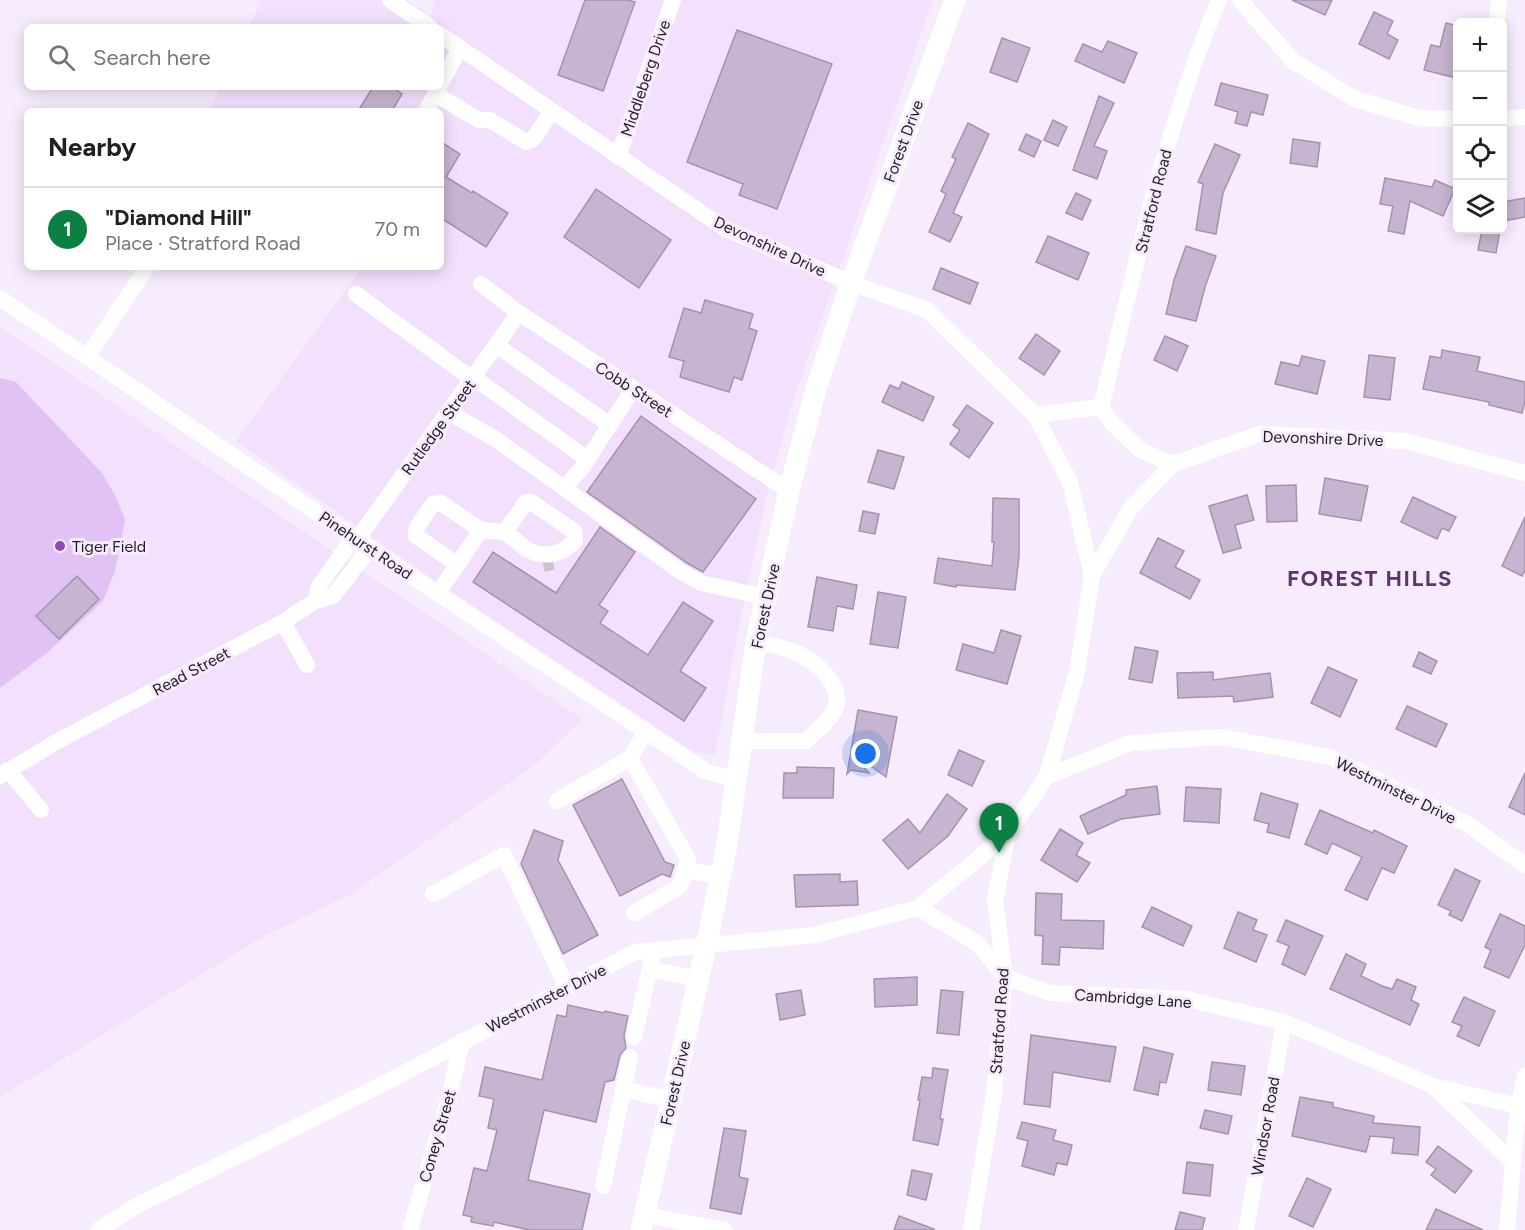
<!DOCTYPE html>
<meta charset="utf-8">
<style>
body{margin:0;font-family:Figtree,sans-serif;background:#f6f6f6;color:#202124}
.controls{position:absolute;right:18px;top:18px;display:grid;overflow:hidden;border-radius:9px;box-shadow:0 3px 15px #0003}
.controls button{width:54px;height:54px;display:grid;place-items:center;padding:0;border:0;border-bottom:2px solid #e0e0e0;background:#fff;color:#202124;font:30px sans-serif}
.you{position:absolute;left:866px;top:754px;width:21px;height:21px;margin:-15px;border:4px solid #fff;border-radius:50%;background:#1a73e8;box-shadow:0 0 0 9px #1a73e833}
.badge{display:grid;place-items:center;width:39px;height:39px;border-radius:50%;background:#0b8043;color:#fff;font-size:20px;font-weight:700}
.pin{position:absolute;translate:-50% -50px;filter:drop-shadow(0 2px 3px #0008)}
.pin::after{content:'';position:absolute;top:32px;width:21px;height:18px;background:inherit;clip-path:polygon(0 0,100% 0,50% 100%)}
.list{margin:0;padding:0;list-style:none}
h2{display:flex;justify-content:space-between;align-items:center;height:78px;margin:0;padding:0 24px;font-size:26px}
h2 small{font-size:20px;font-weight:400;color:#757577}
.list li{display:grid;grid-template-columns:39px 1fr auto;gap:18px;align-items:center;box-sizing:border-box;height:84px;padding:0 24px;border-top:2px solid #e0e0e0}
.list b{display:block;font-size:22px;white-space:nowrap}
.list p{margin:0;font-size:20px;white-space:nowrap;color:#757577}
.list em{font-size:20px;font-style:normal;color:#757577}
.icon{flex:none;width:33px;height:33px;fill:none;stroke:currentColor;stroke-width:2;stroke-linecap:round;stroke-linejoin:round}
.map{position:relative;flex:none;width:1525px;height:1230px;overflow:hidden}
.search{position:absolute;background:#fff;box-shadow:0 3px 15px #0003;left:24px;top:24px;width:420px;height:66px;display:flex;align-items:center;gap:15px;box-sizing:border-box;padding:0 21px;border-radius:9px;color:#757577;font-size:22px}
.panel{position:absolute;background:#fff;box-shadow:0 3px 15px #0003;left:24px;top:108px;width:420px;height:162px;border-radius:9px}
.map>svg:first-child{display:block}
.built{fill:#f3e0fd}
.pitch{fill:#e2c1f4}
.building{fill:#c7b4d0;stroke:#a493ae;stroke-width:1.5}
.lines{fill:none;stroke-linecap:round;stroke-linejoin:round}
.minor-tunnel{stroke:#ccc2d2;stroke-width:16;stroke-dasharray:16 8;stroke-linecap:butt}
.minor{stroke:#fff;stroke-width:16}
.major{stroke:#fff;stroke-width:21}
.poi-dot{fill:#9446b7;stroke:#f7ecfd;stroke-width:2}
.labels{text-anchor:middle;stroke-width:6;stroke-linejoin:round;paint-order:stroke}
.street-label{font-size:16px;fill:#221b26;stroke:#f7ecfd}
.poi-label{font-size:16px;fill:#221b26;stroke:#f7ecfd;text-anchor:start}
.district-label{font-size:22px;font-weight:bold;letter-spacing:1.5px;fill:#5b356d;stroke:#f7ecfd}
</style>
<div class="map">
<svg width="1525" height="1230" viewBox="0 0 1525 1230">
<rect width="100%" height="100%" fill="#f7ecfd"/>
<!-- built -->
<g class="built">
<polygon points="261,0 407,0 431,17 435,0 933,0 790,410 766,500 741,616 715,755 694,752 419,570 236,441 362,267 441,267 441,111 210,111 221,87 441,87 441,27 249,27"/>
<polygon points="0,327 582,719 536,764 353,893 266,935 0,1097"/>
</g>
<!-- pitch -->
<polygon class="pitch" points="0,378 16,382 102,473 116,497 125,520 115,571 103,601 48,652 0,688"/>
<!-- building -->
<g class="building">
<polygon points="585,0 628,0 635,2 603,91 558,75"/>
<polygon points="1292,0 1332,0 1325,15"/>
<polygon points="1374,12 1393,21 1387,34 1398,40 1389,59 1359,44"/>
<polygon points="1446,23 1458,26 1456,78 1424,70 1431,45 1440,47"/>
<polygon points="737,30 832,64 777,209 739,195 743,184 687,162"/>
<polygon points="1002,38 1030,48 1017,82 990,72"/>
<polygon points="1108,41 1137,53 1124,83 1075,61 1083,44 1102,52"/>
<polygon points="1221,83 1268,95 1263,115 1251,112 1247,126 1235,123 1238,112 1215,105"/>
<polygon points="373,87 392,87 402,94 392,111 358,111"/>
<polygon points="1099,96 1114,103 1094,146 1107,151 1097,179 1073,170"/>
<polygon points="1053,120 1067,127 1058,146 1044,140"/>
<polygon points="968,123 989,134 953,213 962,217 950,242 929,232 946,194 941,191 956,159 952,157"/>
<polygon points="1026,134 1041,141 1034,157 1019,150"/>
<polygon points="1293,139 1320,143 1317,167 1290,163"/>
<polygon points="441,142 460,154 446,177 472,193 473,191 508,213 486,247 441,218"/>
<polygon points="1215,144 1240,155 1223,193 1216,234 1196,230 1203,184 1198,182"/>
<polygon points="1385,178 1432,187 1435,180 1455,189 1443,216 1410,201 1404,234 1388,231 1393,206 1380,204"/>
<polygon points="596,189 671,240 639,288 564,237"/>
<polygon points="1076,193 1091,200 1082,220 1066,213"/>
<polygon points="1525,198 1525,217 1503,221 1503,202"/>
<polygon points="1482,230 1500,230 1496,253 1478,250"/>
<polygon points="1048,236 1089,253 1078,280 1036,262"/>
<polygon points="1186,246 1216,256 1205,287 1196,321 1166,314 1174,280"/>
<polygon points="941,268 978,283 970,304 933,289"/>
<polygon points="705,300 753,314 749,328 757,331 742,380 734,377 729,392 680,377 684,361 669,357 684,308 701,313"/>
<polygon points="1036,334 1060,351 1044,375 1019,358"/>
<polygon points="1165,336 1188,346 1177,371 1154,360"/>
<polygon points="1442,350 1480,357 1477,371 1525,382 1525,401 1522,413 1489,405 1489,402 1423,389 1430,356 1441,358"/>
<polygon points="1369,355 1395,358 1390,400 1364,397"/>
<polygon points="1302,356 1325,361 1317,394 1275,384 1281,362 1299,366"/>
<polygon points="902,382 934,397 923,421 882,402 890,385 899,389"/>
<polygon points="967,405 993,423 969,458 950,444 960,430 953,425"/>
<polygon points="641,416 756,499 703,572 687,563 587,492"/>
<polygon points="878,450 904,457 894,489 868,482"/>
<polygon points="1325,478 1368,486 1361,521 1319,514"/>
<polygon points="1296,485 1297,521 1267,522 1266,486"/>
<polygon points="1247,495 1254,520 1235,525 1241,548 1223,553 1209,506"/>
<polygon points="1413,497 1456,517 1449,531 1442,528 1437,539 1401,522"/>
<polygon points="993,498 1019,499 1019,557 1015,590 956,585 956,587 934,583 938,558 992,566 994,542 992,542"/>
<polygon points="863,511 879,514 875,534 859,531"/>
<polygon points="1525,517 1525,570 1522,576 1502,566"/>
<polygon points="600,527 635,552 599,605 608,611 600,623 648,655 683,602 713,621 680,671 706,688 684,721 473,582 493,552 556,593"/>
<polygon points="1158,538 1184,551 1175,567 1200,580 1190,599 1140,573"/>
<polygon points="77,576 99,599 59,639 36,616"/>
<polygon points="817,577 857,585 853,609 837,606 833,631 808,627"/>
<polygon points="878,592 906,597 898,648 870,644"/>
<polygon points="1001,630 1021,636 1007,684 956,670 963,644 994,653"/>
<polygon points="1135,647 1158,651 1152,683 1129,679"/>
<polygon points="1419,652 1437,661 1431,674 1413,666"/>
<polygon points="1328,667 1357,680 1340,717 1311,703"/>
<polygon points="1213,672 1213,680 1270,673 1273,697 1234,702 1233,696 1178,698 1177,673"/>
<polygon points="1407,706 1447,724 1436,747 1396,729"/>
<polygon points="858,710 897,717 886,777 861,759 859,762 869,773 851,770 847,774"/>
<polygon points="959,750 984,761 972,786 948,775"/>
<polygon points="797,767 834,768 833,798 783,798 784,773 797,773"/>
<polygon points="1525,773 1525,815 1509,807"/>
<polygon points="622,779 665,862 674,865 670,877 662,874 620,896 573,805"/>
<polygon points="1157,786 1160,814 1121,819 1088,834 1080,816 1126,795 1126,790"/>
<polygon points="1186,787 1221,789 1219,823 1184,821"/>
<polygon points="1261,793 1298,804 1289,838 1267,832 1269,824 1254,820"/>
<polygon points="947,794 967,809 948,836 908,869 883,840 908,819 920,833"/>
<polygon points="1320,810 1373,833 1374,830 1407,846 1394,873 1382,868 1367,900 1345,890 1362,857 1332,843 1327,854 1305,844"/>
<polygon points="1060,829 1083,843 1076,855 1090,863 1077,882 1041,860"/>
<polygon points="534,830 563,841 558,860 598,935 563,954 521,864"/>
<polygon points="1455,869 1480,881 1462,921 1449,915 1451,911 1438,905"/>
<polygon points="840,874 840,882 857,881 858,905 796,907 794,875"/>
<polygon points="1036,893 1062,894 1061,920 1104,921 1103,949 1060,947 1059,965 1042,964 1043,936 1035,935"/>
<polygon points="1152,907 1192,926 1183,946 1142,927"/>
<polygon points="1238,912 1257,920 1253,930 1267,935 1256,962 1224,948"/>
<polygon points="1500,914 1525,926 1525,945 1509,978 1484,967 1491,950 1485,947"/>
<polygon points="1286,920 1323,936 1305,975 1282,964 1289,946 1277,941"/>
<polygon points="1346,954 1366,964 1361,976 1382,986 1392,989 1397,979 1416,987 1411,1000 1419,1004 1410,1025 1330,989"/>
<polygon points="917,977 917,1005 875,1007 874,979"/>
<polygon points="801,990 805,1015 780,1020 776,994"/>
<polygon points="941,990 963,992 959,1035 937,1033"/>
<polygon points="1464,997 1495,1011 1479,1046 1457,1036 1462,1026 1452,1022"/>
<polygon points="568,1005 604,1013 605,1011 628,1016 624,1035 626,1048 620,1055 614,1080 605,1082 596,1122 544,1110 528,1180 590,1194 582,1230 529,1230 494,1222 493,1226 471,1222 472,1217 463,1215 474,1168 487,1171 497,1130 488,1128 494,1099 479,1096 485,1067 542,1080 557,1015 566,1017"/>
<polygon points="1031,1035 1116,1047 1110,1082 1053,1072 1050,1107 1024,1104"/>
<polygon points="1144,1047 1173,1054 1166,1083 1160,1082 1158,1095 1134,1090"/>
<polygon points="1212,1062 1245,1066 1241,1095 1208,1090"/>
<polygon points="933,1068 948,1070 940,1119 943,1119 938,1145 913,1140 920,1100 918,1100 922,1077 932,1078"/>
<polygon points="1300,1097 1333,1103 1333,1107 1374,1116 1373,1123 1420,1127 1418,1155 1392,1153 1394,1138 1370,1136 1366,1152 1292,1136"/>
<polygon points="1205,1110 1232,1116 1228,1134 1200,1128"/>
<polygon points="1022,1122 1056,1130 1053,1140 1072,1145 1067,1165 1057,1163 1054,1175 1022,1166 1028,1141 1017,1138"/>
<polygon points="724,1128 746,1131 739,1177 748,1179 741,1214 710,1208"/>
<polygon points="1438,1146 1472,1171 1455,1193 1431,1175 1436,1169 1426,1162"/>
<polygon points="1187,1162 1213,1165 1210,1196 1183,1193"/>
<polygon points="912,1170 932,1174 926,1200 907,1195"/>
<polygon points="1307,1178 1331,1189 1313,1227 1289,1216"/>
<polygon points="1436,1209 1445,1213 1483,1230 1426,1230"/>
<polygon points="1180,1212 1205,1218 1202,1230 1175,1230"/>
<polygon points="899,1216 934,1229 933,1230 894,1230"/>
</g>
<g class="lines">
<!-- minor-tunnel -->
<polyline class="minor-tunnel" points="543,564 553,562"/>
<!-- minor -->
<g class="minor">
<polyline points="390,0 430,27"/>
<polyline points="1240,0 1293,61 1355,99 1419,118 1458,119"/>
<polyline points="1497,22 1499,0"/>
<polyline points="441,35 724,228 851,283 927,310 1035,415 1070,482 1092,576"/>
<polyline points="441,83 460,48"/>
<polyline points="435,94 479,120 490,120 526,142 533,139 552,111"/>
<polyline points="426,111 439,87"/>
<polyline points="1502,119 1525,117"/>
<polyline points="618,157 673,0"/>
<polyline points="481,284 519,313 789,491"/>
<polyline points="356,294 472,379"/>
<polyline points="0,298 357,540 707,772 738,780"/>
<polyline points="496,345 610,425"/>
<polyline points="87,357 147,267"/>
<polyline points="473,377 587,459"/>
<polyline points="1101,407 1111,422 1140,450 1173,464 1260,434 1405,441 1525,473"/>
<path d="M1101 407C1135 270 1164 130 1219 0"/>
<polyline points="448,412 494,438 681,572 701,583 766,597"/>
<polyline points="1035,415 1101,407"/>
<polyline points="564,488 582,468 633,389"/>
<path d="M481 530C488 531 498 531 505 533 513 537 520 545 528 550 545 559 564 554 575 540L574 531 531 502H526L504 533"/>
<polyline points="357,540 519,313"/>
<polyline points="438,593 481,530 441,503 433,504 417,527 416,536 458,565"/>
<polyline points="315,601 319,586 354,537"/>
<polyline points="283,622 307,665"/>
<path d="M743 741H806C816 731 832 720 836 706 842 682 815 662 797 653 785 647 769 645 756 642"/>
<polyline points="630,758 688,859 685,870"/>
<polyline points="8,770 41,810"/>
<polyline points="0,776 56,742 283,622 315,601 333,596 370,548"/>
<polyline points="1047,776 1131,743 1221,737 1330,757 1467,824 1525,865"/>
<polyline points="557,801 630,758 646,731"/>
<polyline points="433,894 504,855 567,987"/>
<polyline points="918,908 977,943 1005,977 1050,993 1186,999 1284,1022 1433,1086 1518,1106"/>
<polyline points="634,913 680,886 685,870 721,876"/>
<polyline points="650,969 699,979"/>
<polyline points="634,1037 654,951"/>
<polyline points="1433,1086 1513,1162"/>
<polyline points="623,1089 671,1100"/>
<polyline points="603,1186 630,1057"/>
<polyline points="645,1215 725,1230"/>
<polyline points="98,1230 138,1205 375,1088 635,952 814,935 918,908 1008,834"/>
<polyline points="410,1230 449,1097 462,1041"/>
<polyline points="971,1230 994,1094 1005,977 995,900 1008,834 1047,776 1077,672 1092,576 1130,509 1173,464"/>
<polyline points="1246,1230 1284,1022"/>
<polyline points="1507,1230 1518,1106 1525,1076"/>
</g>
<!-- major -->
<polyline class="major" points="641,1230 706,947 727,844 756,642 789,491 816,389 851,283 955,0"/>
</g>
<!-- markers -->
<circle class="poi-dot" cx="60" cy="546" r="6"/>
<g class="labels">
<!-- street labels -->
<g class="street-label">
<text transform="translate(645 78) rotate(-71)" y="6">Middleberg Drive</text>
<text transform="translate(903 141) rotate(-70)" y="6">Forest Drive</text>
<text transform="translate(1153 201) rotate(-76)" y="6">Stratford Road</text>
<text transform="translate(770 246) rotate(25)" y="6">Devonshire Drive</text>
<text transform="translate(634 389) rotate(33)" y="6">Cobb Street</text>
<text transform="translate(438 427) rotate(-54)" y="6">Rutledge Street</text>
<text transform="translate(1323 438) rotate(2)" y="6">Devonshire Drive</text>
<text transform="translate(366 545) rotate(34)" y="6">Pinehurst Road</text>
<text transform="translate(765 606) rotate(-78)" y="6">Forest Drive</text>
<text transform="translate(191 671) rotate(-28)" y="6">Read Street</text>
<text transform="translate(1396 790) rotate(26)" y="6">Westminster Drive</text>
<text transform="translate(546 998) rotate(-27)" y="6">Westminster Drive</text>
<text transform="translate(1133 998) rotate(4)" y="6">Cambridge Lane</text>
<text transform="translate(999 1021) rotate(-86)" y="6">Stratford Road</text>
<text transform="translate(675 1083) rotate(-77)" y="6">Forest Drive</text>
<text transform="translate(1265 1126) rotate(-80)" y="6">Windsor Road</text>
<text transform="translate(437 1136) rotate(-74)" y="6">Coney Street</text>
</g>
<!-- poi labels -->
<g class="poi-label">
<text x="72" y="552">Tiger Field</text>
</g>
<!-- district labels -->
<g class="district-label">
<text x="1370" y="586">FOREST HILLS</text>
</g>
</g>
</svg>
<div class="controls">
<button>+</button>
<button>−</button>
<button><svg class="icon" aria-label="locate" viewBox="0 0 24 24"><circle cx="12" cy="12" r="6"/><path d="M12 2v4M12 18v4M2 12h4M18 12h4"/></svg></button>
<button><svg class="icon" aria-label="layers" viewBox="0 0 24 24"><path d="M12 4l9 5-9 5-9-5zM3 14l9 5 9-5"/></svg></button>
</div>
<div class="you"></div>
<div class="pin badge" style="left:999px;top:853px">1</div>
<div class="search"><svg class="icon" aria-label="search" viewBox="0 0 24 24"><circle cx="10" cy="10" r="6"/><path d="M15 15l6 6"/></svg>Search here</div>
<section class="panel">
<h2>Nearby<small></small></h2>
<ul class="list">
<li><span class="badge">1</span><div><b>&quot;Diamond Hill&quot;</b><p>Place · Stratford Road</p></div><em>70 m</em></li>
</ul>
</section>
</div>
